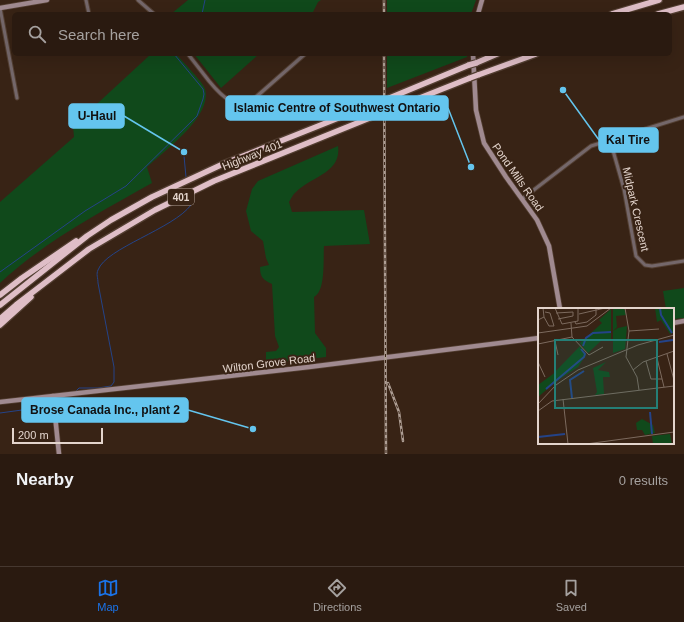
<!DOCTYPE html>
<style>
body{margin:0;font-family:Helvetica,sans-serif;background:#322319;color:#f1f3f6}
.scale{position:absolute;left:12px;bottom:10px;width:91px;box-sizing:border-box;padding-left:4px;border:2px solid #e3d4cc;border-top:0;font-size:11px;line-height:14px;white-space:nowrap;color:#e3d4cc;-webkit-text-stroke:3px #382315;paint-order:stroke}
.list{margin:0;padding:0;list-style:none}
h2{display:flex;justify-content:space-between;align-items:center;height:52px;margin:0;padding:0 16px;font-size:17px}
h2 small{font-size:13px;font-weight:400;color:#a5a19f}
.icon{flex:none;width:22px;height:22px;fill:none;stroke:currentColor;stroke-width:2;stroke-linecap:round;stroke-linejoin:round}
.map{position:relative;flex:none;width:684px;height:454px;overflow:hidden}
.search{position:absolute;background:#2a1a10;box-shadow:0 4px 16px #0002;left:12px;right:12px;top:12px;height:44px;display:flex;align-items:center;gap:10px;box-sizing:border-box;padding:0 14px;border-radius:6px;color:#a5a19f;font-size:15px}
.sheet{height:112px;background:#2a1a10}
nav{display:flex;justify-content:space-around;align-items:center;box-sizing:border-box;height:56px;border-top:1px solid #463830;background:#2a1a10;font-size:11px;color:#a5a19f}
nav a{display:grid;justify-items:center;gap:2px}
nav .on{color:#1a73e8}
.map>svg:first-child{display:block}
.green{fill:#10491b}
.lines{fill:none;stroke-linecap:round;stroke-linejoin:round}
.stream{stroke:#244388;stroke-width:1}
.street-casing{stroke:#533f32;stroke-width:5}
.secondary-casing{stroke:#533f32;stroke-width:6}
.highway-casing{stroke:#533f32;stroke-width:8}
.street{stroke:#74676a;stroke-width:3}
.secondary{stroke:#a08a90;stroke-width:4.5}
.highway{stroke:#dfbec7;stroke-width:5.5}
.rail-casing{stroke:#ae9e94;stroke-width:2.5}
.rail{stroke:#382315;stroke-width:1;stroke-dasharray:3;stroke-linecap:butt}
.highway-bridge-casing{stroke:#533f32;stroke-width:8;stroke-linecap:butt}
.highway-bridge{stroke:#dfbec7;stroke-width:5.5}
.labels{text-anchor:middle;stroke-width:4;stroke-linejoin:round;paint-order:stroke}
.shield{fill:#382315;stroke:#b09f95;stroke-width:1}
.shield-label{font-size:10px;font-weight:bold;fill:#e3d4cc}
.street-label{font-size:11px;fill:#e3d4cc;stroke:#382315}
.inset-river{fill:none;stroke:#244388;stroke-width:2}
.inset-road{fill:none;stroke:#7c6a5e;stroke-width:1}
.view{fill:#247f77;fill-opacity:0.15;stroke:#247f77;stroke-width:2}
.inset-edge{fill:none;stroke:#e3d4cc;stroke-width:2}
.leader{fill:none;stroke:#64c5ee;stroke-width:1.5}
.callout-dot{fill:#64c5ee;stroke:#382315;stroke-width:1.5}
.callout{fill:#64c5ee;stroke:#64c5ee;stroke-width:1.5}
.callout-label{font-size:12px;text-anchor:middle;font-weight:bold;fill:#111}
</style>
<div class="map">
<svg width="684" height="454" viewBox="0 0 684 454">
<rect width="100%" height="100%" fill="#382315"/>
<!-- green -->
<g class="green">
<polygon points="188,0 321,0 318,2 313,12 305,12 303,14 171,14"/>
<polygon points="387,0 476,0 471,14 387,14"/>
<path d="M151 54H176C182 61 204 83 205 89 213 116 164 151 147 167L152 183C99 213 45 241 0 283V202L74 137 73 126Z"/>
<polygon points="194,54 259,54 221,88"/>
<polygon points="387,54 467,54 467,57 387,88"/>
<path d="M338 146C342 173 310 177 296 192 293 194 291 199 289 202L292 212 364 210 370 244 324 246C323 259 326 291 314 297L315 333 326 348V357L266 364V352L276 351 279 347 275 336 272 284C263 280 260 277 260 267L269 265 266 258 263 241 251 231 246 211 252 189 258 181Z"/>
<polygon points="684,288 684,318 673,319 673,309 666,309 663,291"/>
</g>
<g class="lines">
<!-- stream -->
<g class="stream">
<polyline points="202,14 205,0"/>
<polyline points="184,156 186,177"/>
<polyline points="0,272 85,211 126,186 197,116 203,99 204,94 203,89 174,54"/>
<path d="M76 391 79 388H98L111 386 114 382V367L98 283C98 278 96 274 98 270 106 248 173 229 191 205L192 203 190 200"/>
<polyline points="59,405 74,403 77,400"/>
<polyline points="0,413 44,407"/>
</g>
<!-- street casing -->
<g class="street-casing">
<g id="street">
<polyline points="86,0 89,14"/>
<polyline points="138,0 154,14"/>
<polyline points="0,8 17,98"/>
<path d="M188 54C195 63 202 72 209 81 223 98 233 109 256 97L305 54"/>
<polyline points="610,140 624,189 636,256 645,265 652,266 684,261"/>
<polyline points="522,199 591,146 684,117"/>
</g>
</g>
<!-- secondary casing -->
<g class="secondary-casing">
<g id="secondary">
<polyline points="0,8 47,0"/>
<polyline points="478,14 482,0"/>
<polyline points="473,54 476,110 484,143 506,177 537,220 549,246 560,309"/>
<polyline points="673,323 684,321"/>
<polyline points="53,396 59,454"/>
<polyline points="0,402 309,367 539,338"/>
</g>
</g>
<!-- highway casing -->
<g class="highway-casing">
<g id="highway">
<polyline points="612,14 659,0"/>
<polyline points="658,14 684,7"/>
<polyline points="476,63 497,54"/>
<polyline points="478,75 536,54"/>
<polyline points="387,99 469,65"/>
<polyline points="387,111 470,78"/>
<polyline points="0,295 22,278 76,241"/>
<polyline points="0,305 87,236 111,220 152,197 223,164 381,101"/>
<polyline points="0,319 16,305 89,249 155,210 214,181 382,113"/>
<polyline points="0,325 31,297"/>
</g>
</g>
<!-- street -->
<use href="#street" class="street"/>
<!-- secondary -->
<use href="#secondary" class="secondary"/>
<!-- highway -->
<use href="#highway" class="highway"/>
<!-- rail casing -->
<g class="rail-casing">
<g id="rail">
<polyline points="384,0 384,14"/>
<polyline points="384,54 386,454"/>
<polyline points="388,383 399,412 403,441"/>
</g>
</g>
<!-- rail -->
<use href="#rail" class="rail"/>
<!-- highway-bridge casing -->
<g class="highway-bridge-casing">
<g id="highway-bridge">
<polyline points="469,65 476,63"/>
<polyline points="470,78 478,75"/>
<polyline points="381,101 387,99"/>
<polyline points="382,113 387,111"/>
</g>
</g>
<!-- highway-bridge -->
<use href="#highway-bridge" class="highway-bridge"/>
</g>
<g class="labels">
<!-- shield labels -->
<rect class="shield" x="168" y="189" width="26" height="16" rx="3"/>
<g class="shield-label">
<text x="181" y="201">401</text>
</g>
<!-- street labels -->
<g class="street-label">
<text transform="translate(252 155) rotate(-22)" y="4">Highway 401</text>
<text transform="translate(518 177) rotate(55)" y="4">Pond Mills Road</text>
<text transform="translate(636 209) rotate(77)" y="4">Midpark Crescent</text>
<text transform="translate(269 363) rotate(-7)" y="4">Wilton Grove Road</text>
</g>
</g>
<!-- overview -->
<g transform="translate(538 308)">
<rect width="136" height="136" fill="#382315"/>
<path d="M75 0H86L88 7 78 8 79 19 75 23ZM117 0H136V24L132 26 123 12 119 14ZM73 1V31H65L50 45 42 35 64 15 61 12ZM89 18 87 41 75 45V23L80 20ZM42 38 48 47 40 59 20 72 0 89V77L15 66ZM68 54 60 62 71 64 72 69H65L66 86 57 87 59 84 55 60ZM104 111 115 117 117 125 107 127 104 122H99L98 115ZM132 126 134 136H115L114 128Z" fill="#10491b"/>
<path class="inset-river" d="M122 0 123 7 134 25M121 34 135 32M45 38 48 30 55 25 73 24M8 81 46 49 47 46 43 41M34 90 32 72 46 63M112 104 114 126M0 129 27 126"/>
<path class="inset-road" d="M17 0 24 16 40 13V0M87 0 91 23 88 49 99 69 101 82M18 5 35 4V8L20 11M41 6 67 0M6 9 11 18H16L12 5 7 4M0 12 6 9 5 0M37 14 38 16 49 14 58 7V0M33 15 34 29M91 23 121 21M0 25 49 18 73 0M34 29 51 47 65 39M17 33 20 47M0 36 34 29M129 46 136 72M119 50 126 79M108 53 113 71H124M0 54 7 69M95 62 105 54 136 43M25 91 30 136M0 96 18 77 40 62 100 37 136 27M0 103 14 93 136 78M48 136 136 124"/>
<path class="view" d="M17 32H119V100H17Z"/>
<rect width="136" height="136" class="inset-edge"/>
</g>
<!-- callouts -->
<path class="leader" d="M471 167L448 108M184 152L124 116M563 90L599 140M253 429L188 410"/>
<g class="callout-dot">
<circle cx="471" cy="167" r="4"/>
<circle cx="184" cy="152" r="4"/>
<circle cx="563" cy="90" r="4"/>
<circle cx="253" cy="429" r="4"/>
</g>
<g class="callout">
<rect x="226" y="96" width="222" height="24" rx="4"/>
<rect x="69" y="104" width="55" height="24" rx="4"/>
<rect x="599" y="128" width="59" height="24" rx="4"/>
<rect x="22" y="398" width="166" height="24" rx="4"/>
</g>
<g class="callout-label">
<text x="337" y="112">Islamic Centre of Southwest Ontario</text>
<text x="97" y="120">U-Haul</text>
<text x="628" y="144">Kal Tire</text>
<text x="105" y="414">Brose Canada Inc., plant 2</text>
</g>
</svg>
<div class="scale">200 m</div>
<div class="search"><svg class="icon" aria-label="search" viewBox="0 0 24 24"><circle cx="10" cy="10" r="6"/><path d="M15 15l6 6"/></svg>Search here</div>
</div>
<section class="sheet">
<h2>Nearby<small>0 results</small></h2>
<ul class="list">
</ul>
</section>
<nav>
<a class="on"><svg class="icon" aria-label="map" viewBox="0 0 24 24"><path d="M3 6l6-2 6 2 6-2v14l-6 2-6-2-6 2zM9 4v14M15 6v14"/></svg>Map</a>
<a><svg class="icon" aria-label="directions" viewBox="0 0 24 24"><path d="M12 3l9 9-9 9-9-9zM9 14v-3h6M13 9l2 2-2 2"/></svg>Directions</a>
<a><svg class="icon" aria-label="saved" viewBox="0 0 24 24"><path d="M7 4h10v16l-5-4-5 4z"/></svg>Saved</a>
</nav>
